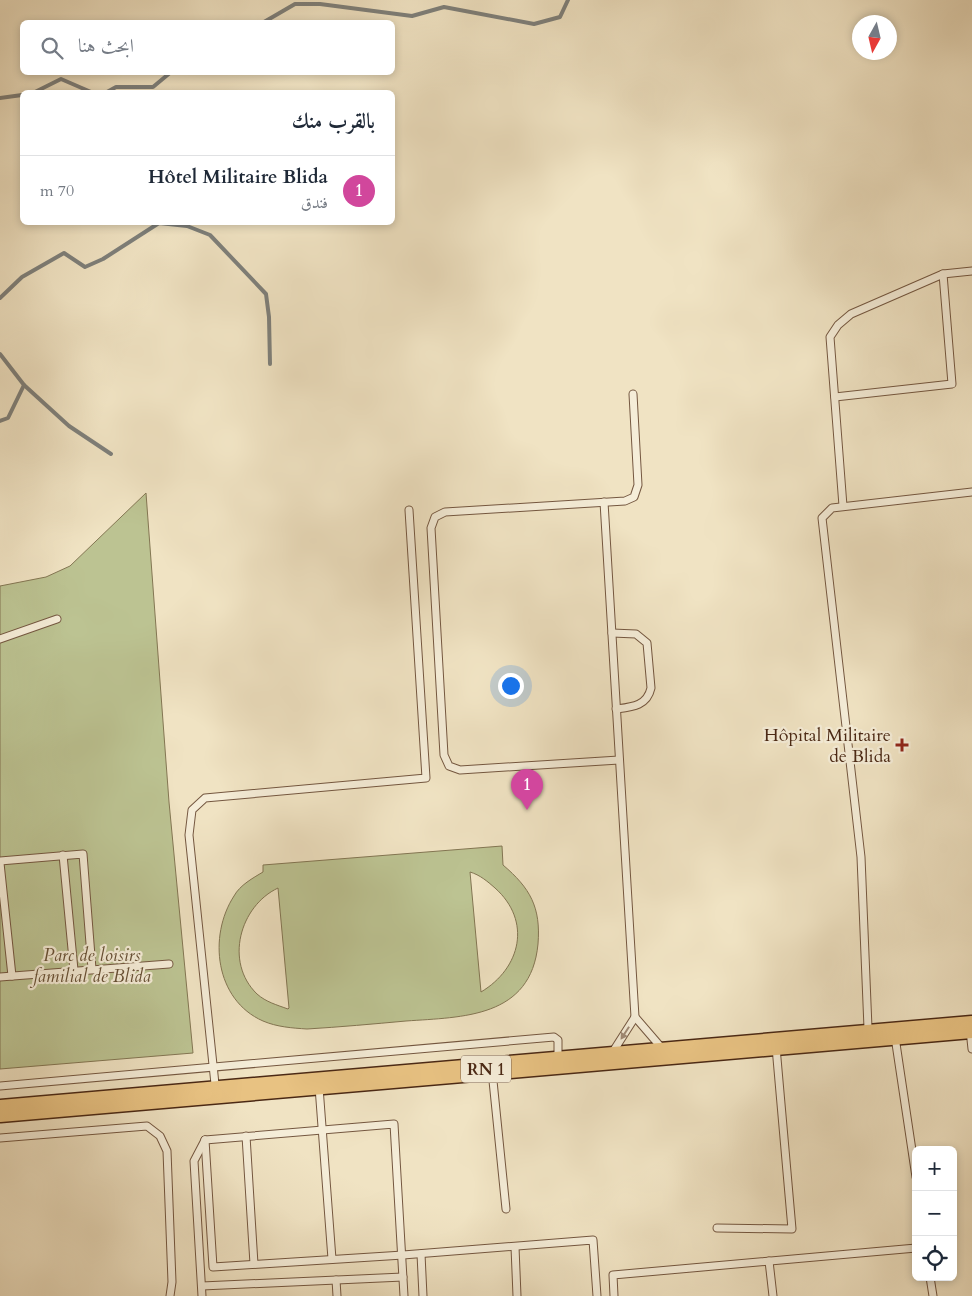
<!DOCTYPE html>
<html lang="ar">
<meta charset="utf-8">
<style>
body{margin:0;font-family:Cardo,Amiri,serif;background:#f2f2f3;color:#1f2937;direction:rtl}
.controls{position:absolute;right:15px;bottom:15px;display:grid;overflow:hidden;border-radius:8px;box-shadow:0 2px 8px #0003}
.controls button{width:45px;height:45px;display:grid;place-items:center;padding:0;border:0;border-bottom:1px solid #e0e1e3;background:#fff;color:#1f2937;font:25px sans-serif}
.compass{position:absolute;left:852px;top:15px;width:45px;height:45px;border-radius:50%;background:#fff;box-shadow:0 2px 8px #0003;rotate:188deg}
.you{position:absolute;left:510px;top:685px;width:18px;height:18px;margin:-12px;border:4px solid #fff;border-radius:50%;background:#1a73e8;box-shadow:0 0 0 8px #1a73e833}
.badge{display:grid;place-items:center;width:32px;height:32px;border-radius:50%;background:#7c3aed;color:#fff;font-size:16px;font-weight:700}
.pin{position:absolute;translate:-50% -41px;filter:drop-shadow(0 1px 2px #0008)}
.pin::after{content:'';position:absolute;top:26px;width:18px;height:15px;background:inherit;clip-path:polygon(0 0,100% 0,50% 100%)}
.list{margin:0;padding:0;list-style:none}
h2{display:flex;justify-content:space-between;align-items:center;height:65px;margin:0;padding:0 20px;font-size:21px}
h2 small{font-size:16px;font-weight:400;color:#747a83}
.list li{display:grid;grid-template-columns:32px 1fr auto;gap:15px;align-items:center;box-sizing:border-box;height:70px;padding:0 20px;border-top:1px solid #e0e1e3}
.list b{display:block;font-size:19px;white-space:nowrap}
.list p{margin:0;font-size:16px;white-space:nowrap;color:#747a83}
.list em{font-size:16px;font-style:normal;color:#747a83}
.icon{flex:none;width:28px;height:28px;fill:none;stroke:currentColor;stroke-width:2;stroke-linecap:round;stroke-linejoin:round}
.map{position:relative;flex:none;width:972px;height:1296px;overflow:hidden;direction:ltr}
.search{position:absolute;background:#fff;box-shadow:0 2px 8px #0003;left:20px;top:20px;width:375px;height:55px;display:flex;align-items:center;gap:12px;box-sizing:border-box;padding:0 18px;border-radius:8px;color:#747a83;font-size:19px}
.panel{position:absolute;background:#fff;box-shadow:0 2px 8px #0003;left:20px;top:90px;width:375px;height:135px;border-radius:8px;direction:rtl}
.map>svg:first-child{display:block}
.green{fill:#bcc392;stroke:#837653;fill-rule:evenodd}
.lines{fill:none;stroke-linecap:round;stroke-linejoin:round}
.stream{stroke:#7e807b;stroke-width:4}
.service-casing{stroke:#745740;stroke-width:9}
.primary-casing{stroke:#4a2814;stroke-width:25}
.service{stroke:#f5edd8;stroke-width:7}
.primary{stroke:#e8c282;stroke-width:22}
.oneway{fill:#a08a76}
.poi-dot{fill:#8f2418;stroke:#f5edd8;stroke-width:2}
.labels{text-anchor:middle;stroke-width:4.5;stroke-linejoin:round;paint-order:stroke}
.shield{fill:#f5edd8;stroke:#7d634f;stroke-width:1}
.shield-label{font-size:16px;font-weight:bold;fill:#4a2814}
.poi-label{font-size:18px;fill:#4a2814;stroke:#f5edd8;text-anchor:end}
.park-label{font-size:18px;font-style:italic;fill:#664f34;stroke:#f5edd8}
</style>
<div class="map">
<svg width="972" height="1296" viewBox="0 0 972 1296">
<rect width="100%" height="100%" fill="#f0e3c3"/>
<filter id="stains"><feTurbulence type="fractalNoise" baseFrequency=".004" numOctaves="4"/><feColorMatrix values="0 0 0 0 .2 0 0 0 0 .09 0 0 0 0 .02 0 0 0 .5 -.17"/></filter>
<radialGradient id="worn" r=".72"><stop offset=".6" stop-color="#630" stop-opacity="0"/><stop offset="1" stop-color="#630" stop-opacity=".3"/></radialGradient>
<!-- green -->
<g class="green">
<polygon points="146,493 169,802 193,1053 0,1069 0,586 46,577 70,566"/>
<path d="M502 846 503 865C530 888 541 907 538 944 531 1018 463 1017 406 1021 373 1024 340 1027 307 1029 292 1028 277 1027 263 1021 215 1000 208 936 234 896 240 885 253 878 263 872V865ZM470 872C480 875 487 881 495 888 532 921 521 968 481 992ZM278 888 289 1008 288 1009C277 1005 266 1002 257 994 224 962 240 906 278 888Z"/>
</g>
<g class="lines">
<!-- stream -->
<g class="stream">
<polyline points="264,22 295,4 320,4 412,16 444,7 534,24 560,17 568,0"/>
<polyline points="35,92 61,79 91,92"/>
<polyline points="107,92 116,87 153,87 171,72"/>
<polyline points="0,98 22,95"/>
<polyline points="0,298 22,277 64,253 85,267 103,259 159,223 187,226 210,235 266,294 269,317 270,364"/>
<polyline points="0,354 24,385 69,426 111,454"/>
<polyline points="0,421 8,418 24,385"/>
</g>
<!-- service casing -->
<g class="service-casing">
<g id="service">
<polyline points="835,397 952,384 943,274"/>
<polyline points="604,502 635,1017 660,1046"/>
<polyline points="843,506 830,337 838,325 851,314 943,274 972,271"/>
<path d="M612 633 636 634 647 643 651 688C647 706 632 707 616 709"/>
<polyline points="0,639 57,619"/>
<polyline points="619,760 460,770 449,766 444,755 431,528 435,517 445,512 625,501 634,497 638,485 633,394"/>
<polyline points="63,855 74,970"/>
<polyline points="0,861 83,854 92,969"/>
<polyline points="0,863 12,976"/>
<polyline points="0,977 169,964"/>
<polyline points="868,1028 861,857 822,518 832,508 972,492"/>
<polyline points="970,1030 972,1049"/>
<polyline points="895,1037 916,1177"/>
<polyline points="614,1050 635,1017"/>
<polyline points="492,1071 506,1209"/>
<polyline points="215,1084 189,835 192,810 205,798 426,778 409,510"/>
<polyline points="0,1086 554,1037 558,1040 558,1054"/>
<polyline points="319,1087 332,1259"/>
<polyline points="246,1136 254,1264"/>
<polyline points="0,1138 147,1126 160,1136 167,1151 172,1282 170,1296"/>
<polyline points="205,1140 213,1267 403,1255 593,1240 597,1296"/>
<polyline points="205,1140 394,1124 404,1296"/>
<polyline points="717,1228 792,1229 776,1047"/>
<polyline points="515,1247 517,1296"/>
<polyline points="421,1254 423,1296"/>
<polyline points="769,1261 773,1296"/>
<polyline points="930,1277 933,1296"/>
<polyline points="336,1280 337,1296"/>
<polyline points="202,1286 403,1277"/>
<polyline points="202,1296 194,1161 205,1140"/>
<polyline points="614,1296 613,1275 916,1248"/>
</g>
</g>
<!-- primary casing -->
<g class="primary-casing">
<polyline id="primary" points="0,1111 972,1027"/>
</g>
<!-- service -->
<use href="#service" class="service"/>
<!-- primary -->
<use href="#primary" class="primary"/>
</g>
<!-- one-way arrows -->
<defs><path id="oneway-solid" d="M-6-.8H1V-3.2L6.5 0L1 3.2V.8H-6Z" transform="scale(1.25)"/></defs>
<use class="oneway" href="#oneway-solid" transform="translate(625 1033) rotate(123)"/>
<!-- markers -->
<path class="poi-dot" d="M899.5 737.5h5v5h5v5h-5v5h-5v-5h-5v-5h5z"/>
<g class="labels">
<!-- shield labels -->
<rect class="shield" x="461" y="1055.5" width="50" height="27" rx="4"/>
<g class="shield-label">
<text x="486" y="1075">RN 1</text>
</g>
<!-- poi labels -->
<g class="poi-label">
<text x="891" y="741">Hôpital Militaire<tspan x="891" dy="21">de Blida</tspan></text>
</g>
<!-- park labels -->
<g class="park-label">
<text x="92" y="961">Parc de loisirs<tspan x="92" dy="21">familial de Blida</tspan></text>
</g>
</g>
<rect width="100%" height="100%" filter="url(#stains)"/>
<rect width="100%" height="100%" fill="url(#worn)"/>
</svg>
<div class="controls">
<button>+</button>
<button>−</button>
<button><svg class="icon" aria-label="locate" viewBox="0 0 24 24"><circle cx="12" cy="12" r="6"/><path d="M12 2v4M12 18v4M2 12h4M18 12h4"/></svg></button>
</div>
<svg class="compass" viewBox="-18 -18 36 36"><path d="M0-13l5 13h-10z" fill="#e53935"/><path d="M0 13l5-13h-10z" fill="#747a83"/></svg>
<div class="you"></div>
<div class="pin badge" style="left:527px;top:810px;background:#d1479c">1</div>
<div class="search"><svg class="icon" aria-label="search" viewBox="0 0 24 24"><circle cx="10" cy="10" r="6"/><path d="M15 15l6 6"/></svg>ابحث هنا</div>
<section class="panel">
<h2>بالقرب منك<small></small></h2>
<ul class="list">
<li><span class="badge" style="background:#d1479c">1</span><div><b>Hôtel Militaire Blida</b><p>فندق</p></div><em>70 m</em></li>
</ul>
</section>
</div>
